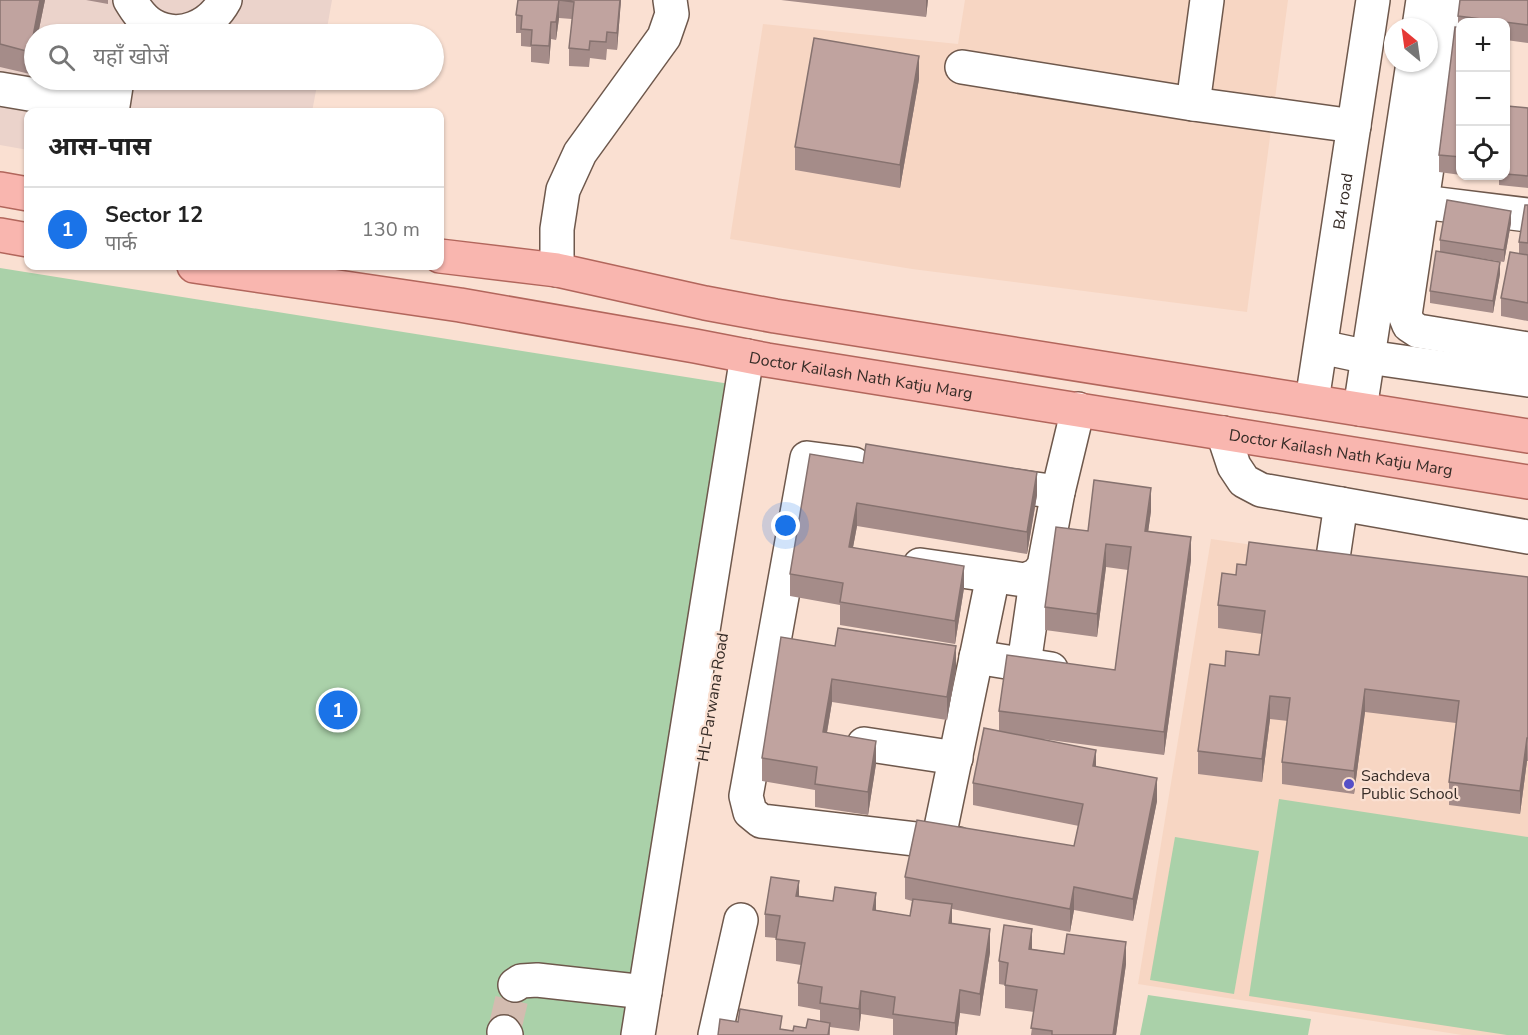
<!DOCTYPE html>
<html lang="hi">
<meta charset="utf-8">
<style>
body{margin:0;font-family:"Nunito Sans","Noto Sans Devanagari",sans-serif;background:#f6f6f6;color:#222}
.controls{position:absolute;right:18px;top:18px;display:grid;overflow:hidden;border-radius:12px;box-shadow:0 2px 4px #0004}
.controls button{width:54px;height:54px;display:grid;place-items:center;padding:0;border:0;border-bottom:2px solid #e0e0e0;background:#fff;color:#222;font:30px sans-serif}
.compass{position:absolute;left:1384px;top:18px;width:54px;height:54px;border-radius:50%;background:#fff;box-shadow:0 2px 4px #0004;rotate:331deg}
.you{position:absolute;left:786px;top:526px;width:21px;height:21px;margin:-15px;border:4px solid #fff;border-radius:50%;background:#1a73e8;box-shadow:0 0 0 9px #1a73e833}
.badge{display:grid;place-items:center;width:39px;height:39px;border-radius:50%;background:#1a73e8;color:#fff;font-size:20px;font-weight:700}
.pin{position:absolute;translate:-50% -50%;border:3px solid #fff;box-shadow:0 2px 6px #0006}
.list{margin:0;padding:0;list-style:none}
h2{display:flex;justify-content:space-between;align-items:center;height:78px;margin:0;padding:0 24px;font-size:26px}
h2 small{font-size:20px;font-weight:400;color:#767676}
.list li{display:grid;grid-template-columns:39px 1fr auto;gap:18px;align-items:center;box-sizing:border-box;height:84px;padding:0 24px;border-top:2px solid #e0e0e0}
.list b{display:block;font-size:22px;white-space:nowrap}
.list p{margin:0;font-size:20px;white-space:nowrap;color:#767676}
.list em{font-size:20px;font-style:normal;color:#767676}
.icon{flex:none;width:33px;height:33px;fill:none;stroke:currentColor;stroke-width:2;stroke-linecap:round;stroke-linejoin:round}
.map{position:relative;flex:none;width:1528px;height:1035px;overflow:hidden}
.search{position:absolute;background:#fff;box-shadow:0 2px 4px #0004;left:24px;top:24px;width:420px;height:66px;display:flex;align-items:center;gap:15px;box-sizing:border-box;padding:0 21px;border-radius:33px;color:#767676;font-size:22px}
.panel{position:absolute;background:#fff;box-shadow:0 2px 4px #0004;left:24px;top:108px;width:420px;height:162px;border-radius:12px}
.map>svg:first-child{display:block}
.built{fill:#f7d6c3}
.medical{fill:#ebd3cb}
.green{fill:#aad1a9}
.lines{fill:none;stroke-linecap:round;stroke-linejoin:round}
.minor-tunnel{stroke:#d3bcb0;stroke-width:33;stroke-dasharray:33 16;stroke-linecap:butt}
.minor-casing{stroke:#6e584c;stroke-width:36}
.major-casing{stroke:#b2665c;stroke-width:36}
.minor{stroke:#fff;stroke-width:33}
.major{stroke:#f9b6af;stroke-width:33}
.wall{fill:#a58c89}
.shaded-wall{fill:#86726f}
.building{fill:#c0a39f;stroke:#86726f;stroke-width:1.5}
.poi-dot{fill:#554fc7;stroke:#fae0d2;stroke-width:2}
.labels{text-anchor:middle;stroke-width:4.5;stroke-linejoin:round;paint-order:stroke}
.street-label{font-size:16px;fill:#362c27;stroke:#fae0d2}
.poi-label{font-size:16px;fill:#362c27;stroke:#fae0d2;text-anchor:start}
</style>
<div class="map">
<svg width="1528" height="1035" viewBox="0 0 1528 1035">
<rect width="100%" height="100%" fill="#fae0d2"/>
<!-- built -->
<g class="built">
<polygon points="965,0 1288,0 1247,312 912,269 730,239 763,24 958,44"/>
<polygon points="1211,539 1528,584 1528,1035 1462,1035 1138,984"/>
</g>
<!-- medical -->
<polygon class="medical" points="0,0 332,0 326,34 34,34 34,80 318,80 312,112 28,112 28,150 0,145"/>
<!-- green -->
<g class="green">
<polygon points="0,268 730,384 623,1035 0,1035"/>
<polygon points="1279,799 1528,837 1528,1035 1507,1035 1249,996"/>
<polygon points="1175,837 1259,851 1234,994 1150,980"/>
<polygon points="1148,995 1311,1019 1308,1035 1140,1035"/>
</g>
<g class="lines">
<!-- minor-tunnel -->
<polyline class="minor-tunnel" points="504,1032 515,985"/>
<!-- minor casing -->
<g class="minor-casing">
<g id="minor">
<path d="M130 0C136 10 142 19 152 25 180 41 211 26 225 0"/>
<polyline points="1452,0 1405,315 1409,325 1418,331 1528,349"/>
<polyline points="1419,27 1423,0"/>
<polyline points="962,67 1193,104 1354,126"/>
<polyline points="0,89 112,108"/>
<polyline points="1193,104 1207,0"/>
<polyline points="112,112 117,80"/>
<polyline points="1422,202 1528,215"/>
<polyline points="557,270 557,229 563,190 580,153 664,37 672,14 670,0"/>
<polyline points="1321,347 1368,357 1528,380"/>
<path id="s1" d="M1312 401 1373 0"/>
<polyline points="1360,409 1413,63"/>
<polyline points="1223,433 1234,466 1244,481 1261,490 1528,537"/>
<polyline points="854,464 807,458 746,796 750,812 761,821 958,844"/>
<polyline points="991,483 1058,492"/>
<polyline points="1341,504 1331,571 1358,574"/>
<polyline points="920,565 1025,580 1037,575 1044,566 1058,492 1078,409"/>
<polyline points="976,657 1051,669"/>
<polyline points="1024,664 1037,575"/>
<polyline points="864,744 956,758"/>
<polyline points="938,842 993,576"/>
<polyline points="515,985 521,981 537,980 645,992"/>
<polyline points="504,1032 506,1035"/>
<polyline points="638,1035 747,356"/>
<polyline points="715,1035 741,920"/>
</g>
</g>
<!-- major casing -->
<g class="major-casing">
<g id="major">
<polyline points="0,189 28,194"/>
<polyline points="0,235 28,240"/>
<polyline points="440,256 557,270 705,303 775,316 1528,436"/>
<path id="s2" d="M194 266 460 305 695 346 767 360 1528 482"/>
</g>
</g>
<!-- minor -->
<use href="#minor" class="minor"/>
<!-- major -->
<use href="#major" class="major"/>
</g>
<!-- wall -->
<g class="wall">
<polygon points="0,0 45,0 38,34 34,34 34,53 30,74 0,67"/>
<polygon points="86,0 108,0 108,4"/>
<polygon points="518,0 621,0 617,50 607,49 606,60 590,58 589,67 569,66 569,48 572,19 559,18 556,40 551,39 549,64 531,62 531,47 521,46 521,33 516,33 516,15"/>
<polygon points="781,0 928,0 926,17"/>
<polygon points="1528,0 1528,43 1506,40 1506,22 1461,22 1461,175 1439,172 1439,155 1458,28 1458,16"/>
<polygon points="919,79 900,188 795,170 795,147"/>
<polygon points="1528,108 1528,188 1499,185 1499,176 1506,176 1506,119"/>
<polygon points="1465,176 1479,176 1478,177"/>
<polygon points="1528,205 1528,321 1501,316 1501,298 1519,254 1519,242"/>
<polygon points="1511,223 1504,262 1440,252 1440,240"/>
<polygon points="1500,274 1493,313 1430,303 1430,291"/>
<polygon points="810,454 1037,495 1027,554 857,526 853,547 964,588 955,644 840,625 840,605 790,596 790,574"/>
<polygon points="1151,511 1148,532 1191,560 1164,755 1042,739 1096,767 1157,801 1133,921 1074,910 1070,932 952,909 952,923 990,952 980,1016 960,1013 957,1035 893,1035 893,1019 861,1014 859,1031 830,1027 830,1035 718,1035 782,1029 793,1031 806,1028 820,1021 820,1010 798,1006 798,983 801,965 776,961 776,938 765,937 765,914 799,896 910,916 912,901 905,899 905,877 1074,846 1079,826 973,805 973,783 999,731 999,711 1115,670 1128,570 1106,567 1097,637 1045,630 1045,607 1088,531"/>
<polygon points="1236,575 1528,577 1528,761 1527,761 1520,814 1449,805 1449,782 1456,723 1365,712 1354,794 1282,784 1282,762 1288,721 1270,719 1262,782 1198,774 1198,751 1225,666 1259,655 1262,634 1218,628 1218,605"/>
<polygon points="781,637 956,669 947,720 832,702 827,733 876,764 868,815 815,807 815,790 762,781 762,758"/>
<polygon points="1032,949 1126,964 1116,1035 1031,1035 1034,1012 1005,1008 1005,985 999,984 999,961"/>
</g>
<!-- shaded-wall -->
<g class="shaded-wall">
<polygon points="40,0 45,0 38,34 34,34 34,53 30,74 30,52"/>
<polygon points="559,0 559,18 556,40 556,22"/>
<polygon points="620,0 621,0 617,50 617,33"/>
<polygon points="926,0 928,0 926,17"/>
<polygon points="551,22 551,39 549,64 549,46"/>
<polygon points="919,56 919,79 900,188 900,165"/>
<polygon points="1511,211 1511,223 1504,262 1504,250"/>
<polygon points="1500,262 1500,274 1493,313 1493,301"/>
<polygon points="1037,472 1037,495 1027,554 1027,532"/>
<polygon points="1151,488 1151,511 1145,554 1145,531"/>
<polygon points="857,503 857,526 849,569 849,547"/>
<polygon points="1191,537 1191,560 1164,755 1164,732"/>
<polygon points="1106,544 1106,567 1097,637 1097,614"/>
<polygon points="964,566 964,588 955,644 955,621"/>
<polygon points="956,646 956,669 947,720 947,697"/>
<polygon points="832,679 832,702 823,755 823,732"/>
<polygon points="1365,689 1365,712 1354,794 1354,771"/>
<polygon points="1270,696 1270,719 1262,782 1262,759"/>
<polygon points="1527,738 1527,761 1520,814 1520,791"/>
<polygon points="876,741 876,764 868,815 868,792"/>
<polygon points="1096,750 1096,772 1093,766"/>
<polygon points="1157,778 1157,801 1133,921 1133,899"/>
<polygon points="799,881 799,904 796,896"/>
<polygon points="1074,887 1074,910 1070,932 1070,909"/>
<polygon points="876,893 876,916 873,910"/>
<polygon points="952,904 952,927 949,923"/>
<polygon points="990,929 990,952 980,1016 980,994"/>
<polygon points="1032,929 1032,952 1029,949"/>
<polygon points="1126,942 1126,964 1116,1035 1113,1035"/>
<polygon points="960,990 960,1013 957,1035 955,1035 955,1023"/>
<polygon points="861,991 861,1014 859,1031 859,1009"/>
</g>
<!-- building -->
<g class="building">
<polygon points="0,0 40,0 30,52 0,44"/>
<polygon points="518,0 620,0 617,33 607,32 606,42 590,41 589,50 569,48 574,2 559,0 556,22 551,22 549,46 531,45 532,30 521,29 522,16 516,15"/>
<polygon points="1460,0 1528,0 1528,25 1458,16"/>
<polygon points="1455,27 1461,28 1461,157 1439,155"/>
<polygon points="814,38 919,56 900,165 795,147"/>
<polygon points="1507,106 1528,108 1528,176 1506,174 1506,119"/>
<polygon points="1447,200 1511,211 1504,250 1440,240"/>
<polygon points="1525,205 1528,205 1528,243 1519,242"/>
<polygon points="1436,251 1500,262 1493,301 1430,291"/>
<polygon points="1510,252 1528,255 1528,303 1501,298"/>
<polygon points="866,444 1037,472 1027,532 857,503 849,547 964,566 955,621 840,602 843,583 790,574 810,454 863,463"/>
<polygon points="1094,480 1151,488 1145,531 1191,537 1164,732 999,711 1007,655 1115,670 1131,547 1106,544 1097,614 1045,607 1056,527 1088,531"/>
<polygon points="1249,542 1528,577 1528,738 1527,738 1520,791 1449,782 1459,701 1365,689 1354,771 1282,762 1290,698 1270,696 1262,759 1198,751 1210,664 1225,666 1226,651 1259,655 1265,611 1218,605 1222,573 1236,575 1237,564 1246,565"/>
<polygon points="838,628 956,646 947,697 832,679 823,732 876,741 868,792 815,784 817,767 762,758 781,637 835,646"/>
<polygon points="984,728 1096,750 1093,766 1157,778 1133,899 1074,887 1070,909 905,877 917,820 1074,846 1083,804 973,783"/>
<polygon points="771,877 799,881 796,896 833,901 835,887 876,893 873,910 910,916 913,899 952,904 949,923 990,929 980,994 960,990 955,1023 893,1014 895,997 861,991 859,1009 820,1003 822,987 798,983 805,943 776,939 780,916 765,914"/>
<polygon points="1004,925 1032,929 1029,949 1064,954 1067,934 1126,942 1113,1035 1052,1035 1052,1031 1031,1028 1037,990 1005,985 1008,963 999,961"/>
<polygon points="740,1009 782,1016 780,1029 793,1031 794,1026 806,1028 808,1019 830,1023 828,1035 718,1035 720,1019 738,1022"/>
</g>
<!-- markers -->
<circle class="poi-dot" cx="1349" cy="784" r="6"/>
<g class="labels">
<!-- street labels -->
<g class="street-label">
<text dy="6" stroke="none"><textPath href="#s1" startOffset="202">B4 road</textPath></text>
<text dy="6" stroke="none"><textPath href="#s2" startOffset="676">Doctor Kailash Nath Katju Marg</textPath></text>
<text dy="6" stroke="none"><textPath href="#s2" startOffset="1162">Doctor Kailash Nath Katju Marg</textPath></text>
<text transform="translate(712 697) rotate(-81)" y="6">HL Parwana Road</text>
</g>
<!-- poi labels -->
<g class="poi-label">
<text x="1361" y="781">Sachdeva<tspan x="1361" dy="18">Public School</tspan></text>
</g>
</g>
</svg>
<div class="controls">
<button>+</button>
<button>−</button>
<button><svg class="icon" aria-label="locate" viewBox="0 0 24 24"><circle cx="12" cy="12" r="6"/><path d="M12 2v4M12 18v4M2 12h4M18 12h4"/></svg></button>
</div>
<svg class="compass" viewBox="-18 -18 36 36"><path d="M0-13l5 13h-10z" fill="#e53935"/><path d="M0 13l5-13h-10z" fill="#767676"/></svg>
<div class="you"></div>
<div class="pin badge" style="left:338px;top:710px">1</div>
<div class="search"><svg class="icon" aria-label="search" viewBox="0 0 24 24"><circle cx="10" cy="10" r="6"/><path d="M15 15l6 6"/></svg>यहाँ खोजें</div>
<section class="panel">
<h2>आस-पास<small></small></h2>
<ul class="list">
<li><span class="badge">1</span><div><b>Sector 12</b><p>पार्क</p></div><em>130 m</em></li>
</ul>
</section>
</div>
